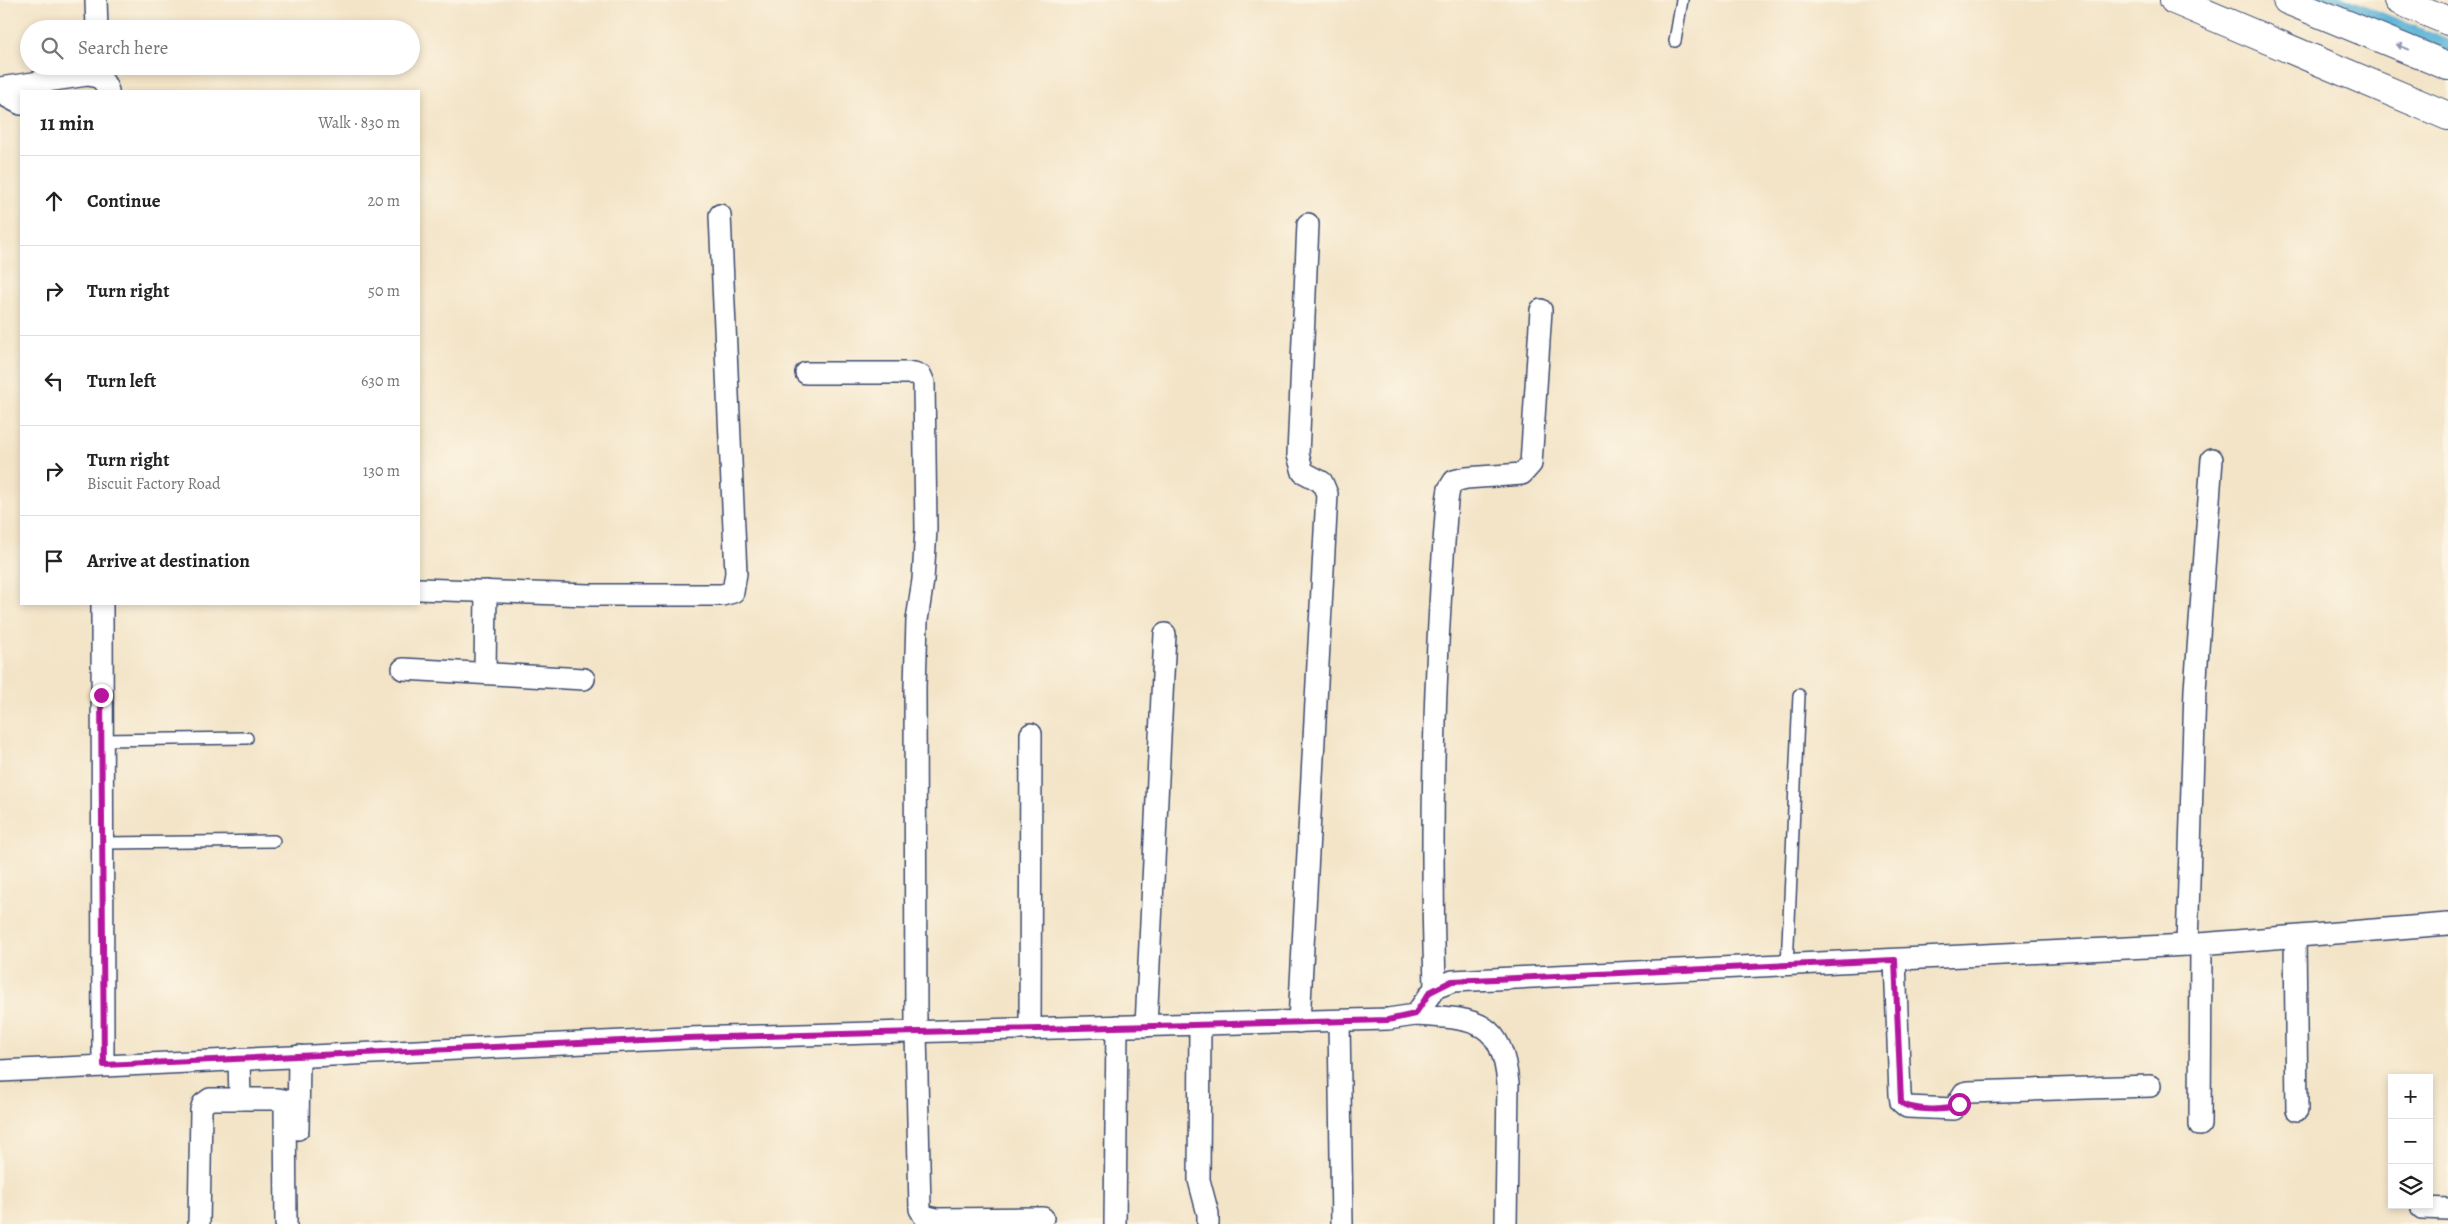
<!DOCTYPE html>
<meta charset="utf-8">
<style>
body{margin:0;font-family:Alegreya,serif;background:#f2f2f2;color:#222}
.controls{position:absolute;right:15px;bottom:15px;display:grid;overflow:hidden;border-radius:0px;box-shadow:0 2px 8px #0003}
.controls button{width:45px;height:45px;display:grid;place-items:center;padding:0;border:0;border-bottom:1px solid #e0e0e0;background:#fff;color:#222;font:25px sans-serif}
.stop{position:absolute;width:15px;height:15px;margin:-11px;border:4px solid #b5179e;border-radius:50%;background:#fff}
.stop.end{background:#b5179e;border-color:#fff;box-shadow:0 1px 5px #0008}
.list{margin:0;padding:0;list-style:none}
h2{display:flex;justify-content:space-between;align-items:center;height:65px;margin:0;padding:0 20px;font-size:21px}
h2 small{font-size:16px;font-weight:400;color:#767676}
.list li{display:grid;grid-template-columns:32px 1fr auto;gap:15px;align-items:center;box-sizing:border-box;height:90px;padding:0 20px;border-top:1px solid #e0e0e0}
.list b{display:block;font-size:19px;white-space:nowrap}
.list p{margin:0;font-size:16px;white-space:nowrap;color:#767676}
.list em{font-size:16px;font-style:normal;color:#767676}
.icon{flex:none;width:28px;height:28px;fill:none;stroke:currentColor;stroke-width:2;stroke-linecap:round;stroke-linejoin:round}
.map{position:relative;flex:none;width:2448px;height:1224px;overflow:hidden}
.search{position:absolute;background:#fff;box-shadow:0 2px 8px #0003;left:20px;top:20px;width:400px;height:55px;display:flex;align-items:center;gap:12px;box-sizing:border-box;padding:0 18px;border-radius:28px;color:#767676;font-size:19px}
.panel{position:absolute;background:#fff;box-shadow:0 2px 8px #0003;left:20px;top:90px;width:400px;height:515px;border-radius:0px}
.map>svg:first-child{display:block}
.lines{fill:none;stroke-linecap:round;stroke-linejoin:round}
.canal{stroke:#5ab2d7;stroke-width:20}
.service-casing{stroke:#3b4a6e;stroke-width:14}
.minor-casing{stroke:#3b4a6e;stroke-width:24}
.secondary-casing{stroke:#3b4a6e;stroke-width:30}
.motorway-casing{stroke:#3b4a6e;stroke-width:30}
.service{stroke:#fff;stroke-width:11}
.minor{stroke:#fff;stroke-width:21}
.secondary{stroke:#fff;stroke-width:28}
.motorway{stroke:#fff;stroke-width:28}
.oneway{fill:#8d97ae}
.route{stroke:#b5179e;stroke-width:6}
</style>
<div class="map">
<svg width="2448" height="1224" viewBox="0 0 2448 1224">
<rect width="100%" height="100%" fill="#fcf5e5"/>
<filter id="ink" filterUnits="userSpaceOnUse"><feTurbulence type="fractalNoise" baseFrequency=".02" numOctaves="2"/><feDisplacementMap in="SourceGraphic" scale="10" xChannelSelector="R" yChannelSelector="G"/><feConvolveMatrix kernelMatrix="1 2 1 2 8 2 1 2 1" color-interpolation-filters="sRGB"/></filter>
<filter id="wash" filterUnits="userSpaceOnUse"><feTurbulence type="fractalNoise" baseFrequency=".0096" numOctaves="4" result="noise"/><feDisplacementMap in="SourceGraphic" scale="20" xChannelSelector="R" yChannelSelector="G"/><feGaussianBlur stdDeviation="1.12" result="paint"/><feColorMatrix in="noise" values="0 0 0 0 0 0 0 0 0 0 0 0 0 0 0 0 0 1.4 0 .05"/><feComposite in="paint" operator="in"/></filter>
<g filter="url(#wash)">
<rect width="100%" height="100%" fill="#f3e4c7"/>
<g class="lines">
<!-- canal -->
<polyline class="canal" points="2326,0 2448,50"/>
</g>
</g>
<g filter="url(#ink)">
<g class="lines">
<!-- service casing -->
<g class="service-casing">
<g id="service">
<polyline points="1675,41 1682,0"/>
<polyline points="101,740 247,738"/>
<polyline points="102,843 274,841"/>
<polyline points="1787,966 1799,695"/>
</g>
</g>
<!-- minor casing -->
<g class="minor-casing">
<g id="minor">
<polyline points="96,0 97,29"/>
<path d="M0 88 87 75C99 76 104 79 108 91"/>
<polyline points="0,93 21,104"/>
<polyline points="806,373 914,373 921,376 924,383 926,529 923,580 917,620 915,687 916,1032 920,1209 924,1216 936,1219 1043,1218"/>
<polyline points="419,589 589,595 722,595 733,592 736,573 720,215"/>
<polyline points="102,604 103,1065"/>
<polyline points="403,669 584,679"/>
<polyline points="485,673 486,591"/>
<polyline points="2295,937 2297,1110"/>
<polyline points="2187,945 2195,690 2212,459"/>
<polyline points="1895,960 1900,1094 1901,1102 1907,1107 1954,1109 1964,1093 1969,1092 2150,1086"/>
<path d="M1435 988C1430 824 1434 664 1447 501L1449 489 1454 481 1466 478 1522 474 1531 464 1541 310"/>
<path d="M1415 1015C1473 1019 1502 1017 1508 1084L1506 1224"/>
<polyline points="1339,1021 1342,1224"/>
<polyline points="1299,1022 1327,494 1322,482 1303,472 1298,455 1308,224"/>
<polyline points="1200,1024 1199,1180 1208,1214 1208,1224"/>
<polyline points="1146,1026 1165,634"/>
<polyline points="1030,1029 1031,734"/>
<polyline points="239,1059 240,1099"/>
<polyline points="0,1071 687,1038 1388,1019 1415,1015 1435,988 1453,981 2187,945 2448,924"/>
<polyline points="2200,1125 2201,944"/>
<polyline points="298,1129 299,1056"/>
<polyline points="2422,1208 2448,1209"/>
<polyline points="199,1224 201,1110 203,1104 210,1099 276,1099 283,1100 285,1107 286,1224"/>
<polyline points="1115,1224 1117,1026"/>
</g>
</g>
<!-- secondary casing -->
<g class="secondary-casing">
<polyline id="secondary" points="2174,0 2448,116"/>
</g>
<!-- motorway casing -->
<g class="motorway-casing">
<g id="motorway">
<polyline points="2287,0 2448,66"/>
<polyline points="2398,0 2448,21"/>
</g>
</g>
<!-- service -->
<use href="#service" class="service"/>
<!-- minor -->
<use href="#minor" class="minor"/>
<!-- secondary -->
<use href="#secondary" class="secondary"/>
<!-- motorway -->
<use href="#motorway" class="motorway"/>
</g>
<!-- one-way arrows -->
<defs><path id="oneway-solid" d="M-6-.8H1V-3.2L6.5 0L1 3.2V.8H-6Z" transform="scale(1.25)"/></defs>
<use class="oneway" href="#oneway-solid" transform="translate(2403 47) rotate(-158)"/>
</g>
<g class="lines" filter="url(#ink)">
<!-- route -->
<path class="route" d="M101 695 104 1065 687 1038 1388 1020 1415 1014 1430 992 1452 981 1895 960 1901 1102C1908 1111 1953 1112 1959 1104"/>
</g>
</svg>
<div class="controls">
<button>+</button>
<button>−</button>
<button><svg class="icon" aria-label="layers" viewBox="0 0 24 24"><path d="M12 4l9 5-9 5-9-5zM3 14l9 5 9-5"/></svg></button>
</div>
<div class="stop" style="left:1959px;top:1104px"></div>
<div class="stop end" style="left:101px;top:695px"></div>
<div class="search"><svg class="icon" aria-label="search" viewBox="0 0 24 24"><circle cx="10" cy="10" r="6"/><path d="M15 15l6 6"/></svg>Search here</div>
<section class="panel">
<h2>11 min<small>Walk · 830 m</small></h2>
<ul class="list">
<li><svg class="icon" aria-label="ahead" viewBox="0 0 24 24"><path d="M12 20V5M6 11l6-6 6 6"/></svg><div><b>Continue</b></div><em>20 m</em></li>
<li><svg class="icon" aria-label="right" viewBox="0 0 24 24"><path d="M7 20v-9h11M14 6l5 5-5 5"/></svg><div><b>Turn right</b></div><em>50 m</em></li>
<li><svg class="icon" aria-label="left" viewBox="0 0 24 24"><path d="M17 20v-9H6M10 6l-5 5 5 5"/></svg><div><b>Turn left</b></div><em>630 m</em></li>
<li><svg class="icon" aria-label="right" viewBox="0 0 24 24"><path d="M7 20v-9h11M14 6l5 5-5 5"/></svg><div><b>Turn right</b><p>Biscuit Factory Road</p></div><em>130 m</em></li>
<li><svg class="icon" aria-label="arrive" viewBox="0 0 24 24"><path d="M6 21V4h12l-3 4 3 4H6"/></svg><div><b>Arrive at destination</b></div></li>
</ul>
</section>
</div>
